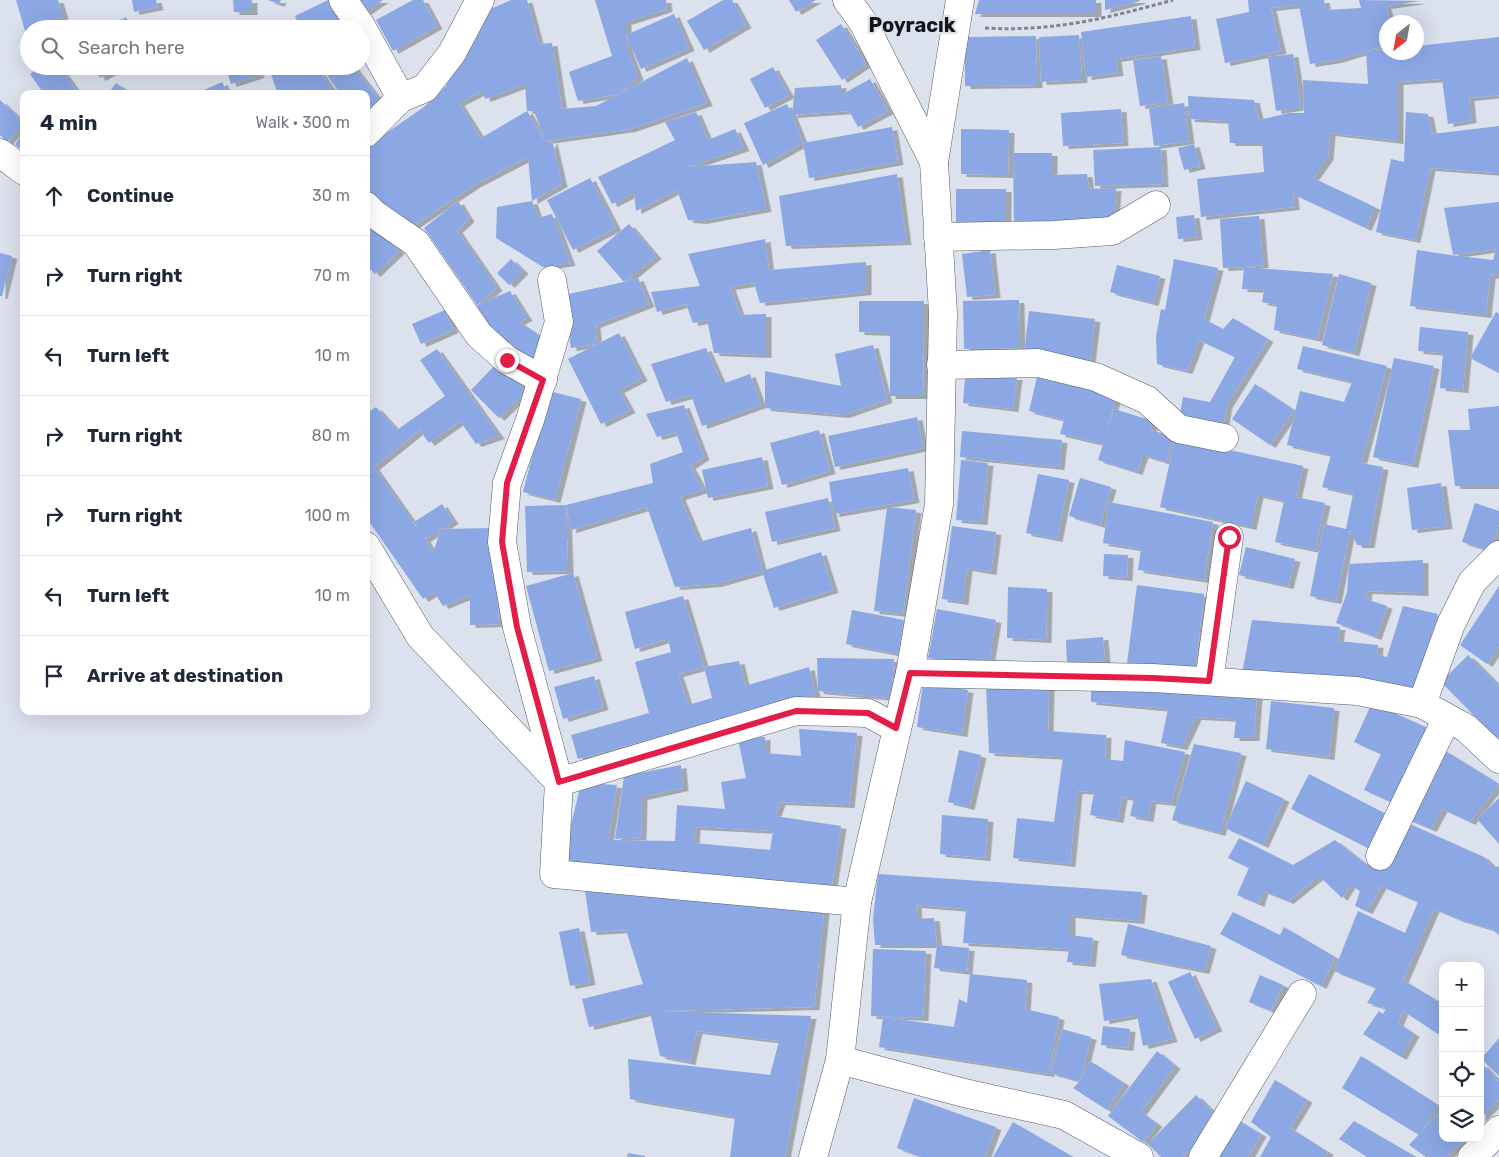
<!DOCTYPE html>
<meta charset="utf-8">
<style>
body{margin:0;font-family:Rubik,sans-serif;background:#f6f6f7;color:#1f2937}
.controls{position:absolute;right:15px;bottom:15px;display:grid;overflow:hidden;border-radius:10px;box-shadow:0 5px 20px #0002}
.controls button{width:45px;height:45px;display:grid;place-items:center;padding:0;border:0;border-bottom:1px solid #e0e1e3;background:#fff;color:#1f2937;font:25px sans-serif}
.compass{position:absolute;left:1379px;top:15px;width:45px;height:45px;border-radius:50%;background:#fff;box-shadow:0 5px 20px #0002;rotate:211deg}
.stop{position:absolute;width:15px;height:15px;margin:-11px;border:4px solid #e11d48;border-radius:50%;background:#fff}
.stop.end{background:#e11d48;border-color:#fff;box-shadow:0 1px 5px #0008}
.list{margin:0;padding:0;list-style:none}
h2{display:flex;justify-content:space-between;align-items:center;height:65px;margin:0;padding:0 20px;font-size:21px}
h2 small{font-size:16px;font-weight:400;color:#747a83}
.list li{display:grid;grid-template-columns:32px 1fr auto;gap:15px;align-items:center;box-sizing:border-box;height:80px;padding:0 20px;border-top:1px solid #e0e1e3}
.list b{display:block;font-size:19px;white-space:nowrap}
.list em{font-size:16px;font-style:normal;color:#747a83}
.icon{flex:none;width:28px;height:28px;fill:none;stroke:currentColor;stroke-width:2;stroke-linecap:round;stroke-linejoin:round}
.map{position:relative;flex:none;width:1499px;height:1157px;overflow:hidden}
.search{position:absolute;background:#fff;box-shadow:0 5px 20px #0002;left:20px;top:20px;width:350px;height:55px;display:flex;align-items:center;gap:12px;box-sizing:border-box;padding:0 18px;border-radius:28px;color:#747a83;font-size:19px}
.panel{position:absolute;background:#fff;box-shadow:0 5px 20px #0002;left:20px;top:90px;width:350px;height:625px;border-radius:10px}
.map>svg:first-child{display:block}
.building{fill:#8ba7e4;fill-rule:evenodd;filter:url(#shadow)}
.lines{fill:none;stroke-linecap:round;stroke-linejoin:round}
.minor-casing{stroke:#585d67;stroke-width:29}
.path{stroke:#80848c;stroke-width:3;stroke-dasharray:4 2.5;stroke-linecap:butt}
.minor{stroke:#fff;stroke-width:28}
.route{stroke:#e11d48;stroke-width:6}
.labels{text-anchor:middle;stroke-width:4.5;stroke-linejoin:round;paint-order:stroke}
.quarter-label{font-size:20px;font-weight:bold;fill:#131418;stroke:#dbe1ed}
</style>
<div class="map">
<svg width="1499" height="1157" viewBox="0 0 1499 1157">
<defs>
<filter id="shadow"><feDropShadow dx="5.5" dy="3" stdDeviation="0" flood-color="#0004"/></filter>
</defs>
<rect width="100%" height="100%" fill="#dbe1ed"/>
<!-- building -->
<g class="building">
<polygon points="16,0 58,0 63,16 25,31"/>
<polygon points="132,0 156,0 158,7 134,12"/>
<polygon points="233,0 252,0 252,12 234,12"/>
<polygon points="268,0 281,0 279,4"/>
<polygon points="328,0 331,0 343,20 332,29 301,29 295,16"/>
<polygon points="355,0 383,0 364,13"/>
<polygon points="413,0 423,0 437,26 393,51 376,20"/>
<path d="M511 0H527L539 44 552 43 562 109 596 106 687 58 707 103 630 129 552 140 562 184 532 201 528 157 474 185 413 226 385 211 366 189V147L424 107 446 86 481 13ZM525 84 527 111 481 138 459 103 482 91 485 99ZM527 111H534L545 141 552 140 549 146 545 141Z"/>
<polygon points="595,0 666,0 667,9 626,22 626,35 674,14 689,48 641,69 626,35 628,50 638,77 619,94 578,101 569,72 612,56"/>
<polygon points="723,0 732,0 746,25 704,50 687,21"/>
<polygon points="789,0 816,0 796,12"/>
<polygon points="979,0 1096,0 1096,14 975,14"/>
<polygon points="1105,0 1139,0 1140,1 1105,10"/>
<polygon points="1248,0 1324,0 1326,10 1361,8 1359,0 1420,1 1386,6 1390,22 1386,22 1386,45 1336,60 1310,64 1299,5 1271,8 1281,51 1225,63 1216,19 1249,12"/>
<polygon points="1191,16 1195,47 1116,59 1118,73 1086,77 1081,32"/>
<polygon points="126,17 133,29 105,29"/>
<polygon points="841,24 866,64 842,80 816,40"/>
<polygon points="1079,35 1082,80 1041,82 1039,37"/>
<polygon points="1036,36 1037,85 965,86 965,37"/>
<polygon points="1499,37 1499,95 1469,98 1471,120 1448,124 1442,79 1398,82 1398,141 1330,133 1328,157 1313,178 1375,207 1366,228 1293,194 1294,207 1201,217 1197,179 1264,172 1262,143 1230,143 1228,121 1189,119 1188,96 1254,100 1259,120 1289,113 1304,113 1303,80 1368,84 1366,51 1386,49 1386,52 1416,52 1416,46"/>
<polygon points="1293,54 1301,107 1276,111 1268,57"/>
<polygon points="1161,56 1168,102 1140,106 1133,60"/>
<polygon points="40,66 59,66 76,90 71,94 44,94 30,74"/>
<polygon points="94,66 122,66 100,78"/>
<polygon points="225,66 256,66 259,75 231,84"/>
<polygon points="268,66 316,66 335,94 278,94"/>
<polygon points="321,66 353,66 382,103 366,116 366,94 340,94"/>
<polygon points="773,67 789,95 765,108 750,79"/>
<polygon points="870,79 888,111 858,127 849,111 792,115 803,143 763,165 744,123 787,104 792,115 795,88 841,85 841,95"/>
<polygon points="222,82 228,94 195,94"/>
<polygon points="116,83 131,94 108,94"/>
<polygon points="0,100 24,123 7,142 0,135"/>
<polygon points="1184,103 1189,141 1154,146 1149,108"/>
<polygon points="1121,109 1123,143 1063,146 1061,113"/>
<polygon points="696,112 708,140 735,129 744,148 688,167 756,162 766,209 701,221 688,220 677,190 636,211 634,193 612,204 598,177 675,140 665,122"/>
<polygon points="1406,112 1428,114 1432,134 1499,126 1499,173 1430,168 1415,240 1376,232 1391,159 1404,162"/>
<polygon points="892,127 898,162 809,178 803,143"/>
<polygon points="961,129 1009,130 1008,175 961,174"/>
<polygon points="24,130 24,151 15,145"/>
<polygon points="1194,144 1200,166 1184,170 1178,148"/>
<polygon points="1161,147 1163,184 1095,186 1093,150"/>
<polygon points="1013,153 1052,153 1052,175 1087,174 1089,189 1116,188 1114,220 1014,231"/>
<polygon points="897,174 906,242 786,246 779,196"/>
<polygon points="590,178 616,228 573,250 547,200"/>
<rect x="956" y="189" width="50" height="41"/>
<polygon points="458,201 469,219 457,230 497,288 477,305 510,291 527,318 519,322 545,339 533,363 486,330 477,305 424,228"/>
<polygon points="532,201 538,218 552,214 570,263 543,267 496,238 497,207"/>
<polygon points="1499,202 1499,274 1490,276 1486,315 1410,306 1417,250 1450,255 1493,260 1496,249 1453,255 1444,208"/>
<polygon points="1194,215 1197,237 1178,239 1176,217"/>
<polygon points="1259,216 1263,265 1244,267 1333,274 1317,339 1274,330 1277,305 1262,302 1264,290 1242,289 1244,267 1223,268 1220,219"/>
<polygon points="366,217 399,251 375,274 366,265"/>
<polygon points="629,224 656,256 624,282 638,278 649,304 595,325 597,344 571,348 564,295 624,282 597,251"/>
<polygon points="765,239 769,270 866,262 866,292 760,303 754,283 730,287 740,315 766,314 766,355 714,353 707,320 693,323 686,304 657,312 651,292 700,286 688,254"/>
<polygon points="990,250 995,295 967,297 962,254"/>
<polygon points="0,253 12,256 2,296 0,296"/>
<polygon points="511,259 523,271 509,285 497,273"/>
<polygon points="1174,259 1218,268 1204,319 1223,329 1233,318 1268,339 1227,405 1223,426 1179,419 1183,397 1210,402 1235,357 1199,340 1187,371 1157,364 1156,337 1161,309 1165,310"/>
<polygon points="1117,265 1160,276 1153,303 1110,292"/>
<polygon points="1339,274 1371,283 1354,353 1322,345"/>
<polygon points="1019,300 1020,348 964,349 963,301"/>
<polygon points="859,301 924,301 923,396 890,396 890,333 859,332"/>
<polygon points="445,310 453,330 421,344 412,324"/>
<polygon points="1029,311 1095,319 1090,361 1024,354"/>
<polygon points="1496,312 1499,314 1499,373 1470,358"/>
<polygon points="1420,327 1468,332 1463,390 1440,388 1443,353 1418,351"/>
<polygon points="619,333 642,378 619,390 630,410 601,424 568,359"/>
<polygon points="873,345 887,400 844,415 765,408 765,371 841,386 835,354"/>
<polygon points="1303,346 1387,366 1361,463 1383,467 1369,545 1357,545 1350,530 1336,601 1310,596 1324,524 1346,529 1353,494 1322,487 1331,455 1287,445 1300,391 1344,402 1352,382 1297,369"/>
<polygon points="706,348 722,384 750,374 761,405 702,426 691,395 666,402 651,364"/>
<polygon points="437,349 499,436 476,444 460,421 429,443 420,430 374,467 419,531 414,522 442,504 453,521 441,529 425,539 433,553 441,529 493,528 499,624 470,625 470,595 443,606 434,592 423,599 366,517 366,414 376,407 397,430 445,396 420,360"/>
<polygon points="1394,358 1434,366 1413,465 1373,457"/>
<polygon points="498,362 526,391 499,418 471,390"/>
<polygon points="965,377 1017,377 1013,409 963,403"/>
<polygon points="1037,377 1116,396 1106,434 1114,409 1153,421 1151,430 1174,437 1166,462 1143,455 1137,472 1098,460 1103,444 1060,434 1064,420 1029,411"/>
<polygon points="1255,384 1294,410 1270,445 1232,419"/>
<polygon points="549,391 581,399 555,500 523,492"/>
<polygon points="684,405 704,457 690,466 703,490 680,497 699,542 751,528 762,571 716,584 675,587 647,507 571,530 566,505 568,571 527,572 525,506 566,505 653,483 650,464 683,452 676,432 657,437 646,414"/>
<polygon points="1499,406 1499,486 1455,486 1448,430 1470,430 1468,409"/>
<polygon points="917,417 923,448 835,467 828,436"/>
<polygon points="819,430 830,471 782,485 770,443"/>
<polygon points="962,431 1062,440 1059,467 960,457"/>
<polygon points="1175,438 1303,466 1296,497 1325,503 1315,550 1275,542 1284,501 1258,495 1251,527 1160,507"/>
<polygon points="762,457 768,486 708,498 702,470"/>
<polygon points="961,460 988,463 982,522 956,520"/>
<polygon points="908,468 914,500 834,514 829,482"/>
<polygon points="1038,474 1069,480 1057,539 1026,533"/>
<polygon points="1080,478 1111,487 1100,525 1069,516"/>
<polygon points="1441,483 1447,526 1412,530 1407,488"/>
<polygon points="828,498 835,528 772,542 765,512"/>
<polygon points="1109,502 1213,522 1204,580 1138,570 1141,549 1103,543"/>
<polygon points="1475,503 1499,511 1499,524 1490,551 1462,542"/>
<polygon points="887,507 916,510 903,614 874,611"/>
<polygon points="952,526 996,532 991,572 967,568 963,602 942,599"/>
<polygon points="1246,547 1295,559 1288,586 1239,575"/>
<polygon points="821,552 833,590 774,608 762,571"/>
<polygon points="1104,554 1128,555 1127,578 1103,576"/>
<polygon points="1423,560 1423,593 1367,591 1366,599 1387,606 1376,637 1336,623 1347,592 1349,564"/>
<polygon points="573,573 597,658 549,671 526,586"/>
<polygon points="1137,585 1204,594 1195,672 1127,663"/>
<polygon points="1499,586 1499,646 1487,664 1460,645"/>
<polygon points="1008,587 1047,589 1046,640 1007,638"/>
<polygon points="683,596 704,667 678,674 688,705 712,698 704,667 739,661 745,686 809,667 815,694 578,759 571,735 649,713 635,662 671,652 668,639 635,649 625,612"/>
<polygon points="1403,606 1438,614 1414,689 1242,674 1252,620 1340,627 1338,641 1378,645 1377,655 1387,657"/>
<polygon points="937,609 996,620 988,668 928,658"/>
<polygon points="852,610 904,620 898,654 846,644"/>
<polygon points="1103,637 1105,661 1067,663 1066,640"/>
<polygon points="1468,655 1499,686 1499,737 1497,739 1441,682"/>
<polygon points="817,658 894,659 891,698 818,691"/>
<polygon points="594,676 603,707 563,719 554,687"/>
<polygon points="923,683 968,690 962,734 917,727"/>
<polygon points="986,686 1049,686 1048,731 1106,735 1105,759 1123,761 1125,740 1185,752 1171,803 1151,801 1148,819 1130,816 1134,798 1122,797 1118,820 1090,815 1094,792 1077,791 1070,864 1013,858 1017,818 1054,822 1063,757 989,753"/>
<polygon points="1091,686 1257,695 1254,738 1234,738 1236,719 1196,717 1182,747 1161,743 1168,709 1091,702"/>
<polygon points="1271,701 1334,708 1329,757 1266,749"/>
<polygon points="1372,703 1430,729 1396,804 1364,790 1381,754 1354,742"/>
<path d="M799 729 857 733 849 805 780 802 775 816 841 826 831 891 567 865 568 838 581 783 617 785 608 840 675 841 677 805 725 809 721 782 746 778 738 739 765 737V753L801 756ZM695 827 773 831 770 850 694 843Z"/>
<polygon points="1194,744 1241,753 1220,833 1172,820"/>
<polygon points="959,750 981,755 969,807 948,802"/>
<polygon points="1444,750 1499,784 1470,822 1442,809 1431,829 1407,819"/>
<polygon points="681,765 683,788 642,797 641,837 615,839 624,776"/>
<polygon points="1309,774 1386,814 1368,848 1291,809"/>
<polygon points="1246,781 1284,799 1263,845 1225,828"/>
<polygon points="1499,798 1499,844 1477,819"/>
<polygon points="942,815 988,819 985,858 940,854"/>
<polygon points="1403,821 1484,857 1494,868 1499,866 1499,935 1491,929 1458,919 1434,909 1403,980 1443,1004 1443,1026 1438,1034 1403,1011 1398,1023 1414,1034 1401,1057 1363,1034 1379,1011 1383,1014 1386,1008 1367,1003 1376,988 1334,971 1358,911 1405,933 1418,902 1381,886 1367,911 1355,906 1360,891 1350,885 1342,898 1319,876 1288,901 1263,891 1259,904 1237,895 1249,868 1228,858 1239,838 1293,865 1335,840 1364,863 1381,871"/>
<polygon points="878,874 1142,892 1139,921 1070,915 1070,935 1093,938 1090,964 1067,962 1069,949 963,943 966,909 916,905 917,919 934,918 937,945 875,945 873,919"/>
<polygon points="585,891 824,911 814,1007 658,1011 811,1016 785,1157 730,1157 735,1117 630,1099 628,1059 770,1075 779,1041 697,1031 690,1062 660,1056 650,1012 589,1027 582,999 643,984 626,930 591,932"/>
<polygon points="1233,912 1280,935 1284,927 1335,957 1321,986 1220,934"/>
<polygon points="1128,924 1211,946 1204,971 1121,955"/>
<polygon points="579,928 590,982 570,986 559,932"/>
<polygon points="937,945 969,948 967,972 934,968"/>
<polygon points="873,949 926,951 923,1018 871,1016"/>
<polygon points="1190,972 1217,1028 1195,1039 1168,982"/>
<polygon points="970,974 1027,980 1025,1009 1059,1017 1049,1074 879,1047 883,1017 954,1027 959,999 967,1003"/>
<polygon points="1260,975 1283,985 1271,1011 1249,1002"/>
<polygon points="1151,979 1172,1039 1143,1046 1137,1015 1104,1021 1099,984"/>
<polygon points="1103,1026 1130,1029 1128,1048 1101,1045"/>
<polygon points="1062,1029 1091,1037 1080,1081 1090,1061 1124,1083 1107,1110 1073,1088 1080,1081 1051,1073"/>
<polygon points="1499,1038 1499,1076 1481,1059"/>
<polygon points="1157,1051 1175,1066 1141,1112 1157,1124 1143,1142 1108,1116"/>
<polygon points="1361,1056 1438,1105 1419,1135 1342,1088"/>
<polygon points="1482,1064 1499,1081 1499,1100 1480,1119 1480,1067"/>
<polygon points="1275,1080 1307,1100 1290,1128 1328,1152 1325,1157 1260,1157 1271,1137 1251,1122"/>
<polygon points="1196,1095 1220,1119 1183,1157 1161,1157 1148,1144"/>
<polygon points="914,1098 996,1127 985,1157 922,1157 897,1148"/>
<polygon points="1443,1108 1443,1138 1466,1138 1446,1157 1426,1157 1409,1145"/>
<polygon points="1233,1117 1261,1134 1248,1157 1211,1157"/>
<polygon points="1354,1121 1416,1157 1367,1157 1339,1139"/>
<polygon points="1013,1122 1073,1157 993,1157"/>
<polygon points="628,1153 645,1156 645,1157 627,1157"/>
</g>
<g class="lines">
<!-- minor casing -->
<g class="minor-casing">
<g id="minor">
<polyline points="343,0 361,26 401,98"/>
<polyline points="366,133 401,98 425,88 452,53 480,0"/>
<polyline points="0,153 24,171"/>
<polyline points="934,162 960,0"/>
<polyline points="366,206 374,214 416,243 479,335 507,360 543,380"/>
<polyline points="938,237 1054,235 1112,231 1156,205"/>
<polyline points="552,280 559,322 530,420 507,483 502,542 517,627 559,782 554,874 857,902"/>
<polyline points="941,365 1038,363 1096,377 1147,400 1179,429 1224,438"/>
<polyline points="366,546 420,636 559,782 796,711 868,713 896,728"/>
<polyline points="910,673 1153,678 1357,691 1422,704 1466,728 1499,759"/>
<polyline points="1209,681 1229,537"/>
<polyline points="1422,704 1451,624 1472,582 1499,555"/>
<polyline points="1380,856 1447,718"/>
<polyline points="840,1060 964,1093 1064,1115 1139,1157"/>
<polyline points="813,1157 840,1060 857,902 910,673 939,504 943,313 934,162 863,22 847,0"/>
<polyline points="1203,1157 1302,994"/>
<polyline points="1472,1157 1499,1130"/>
</g>
</g>
<!-- path -->
<path class="path" d="M985 28C1053 32 1108 18 1173 0"/>
<!-- minor -->
<use href="#minor" class="minor"/>
</g>
<g class="lines">
<!-- route -->
<polyline class="route" points="507,360 543,380 507,483 502,542 517,627 559,782 796,711 868,713 896,728 910,673 1153,678 1209,681 1229,537"/>
</g>
<g class="labels">
<!-- quarter labels -->
<g class="quarter-label">
<text x="912" y="32">Poyracık</text>
</g>
</g>
</svg>
<div class="controls">
<button>+</button>
<button>−</button>
<button><svg class="icon" aria-label="locate" viewBox="0 0 24 24"><circle cx="12" cy="12" r="6"/><path d="M12 2v4M12 18v4M2 12h4M18 12h4"/></svg></button>
<button><svg class="icon" aria-label="layers" viewBox="0 0 24 24"><path d="M12 4l9 5-9 5-9-5zM3 14l9 5 9-5"/></svg></button>
</div>
<svg class="compass" viewBox="-18 -18 36 36"><path d="M0-13l5 13h-10z" fill="#e53935"/><path d="M0 13l5-13h-10z" fill="#747a83"/></svg>
<div class="stop" style="left:1229px;top:537px"></div>
<div class="stop end" style="left:507px;top:360px"></div>
<div class="search"><svg class="icon" aria-label="search" viewBox="0 0 24 24"><circle cx="10" cy="10" r="6"/><path d="M15 15l6 6"/></svg>Search here</div>
<section class="panel">
<h2>4 min<small>Walk · 300 m</small></h2>
<ul class="list">
<li><svg class="icon" aria-label="ahead" viewBox="0 0 24 24"><path d="M12 20V5M6 11l6-6 6 6"/></svg><div><b>Continue</b></div><em>30 m</em></li>
<li><svg class="icon" aria-label="right" viewBox="0 0 24 24"><path d="M7 20v-9h11M14 6l5 5-5 5"/></svg><div><b>Turn right</b></div><em>70 m</em></li>
<li><svg class="icon" aria-label="left" viewBox="0 0 24 24"><path d="M17 20v-9H6M10 6l-5 5 5 5"/></svg><div><b>Turn left</b></div><em>10 m</em></li>
<li><svg class="icon" aria-label="right" viewBox="0 0 24 24"><path d="M7 20v-9h11M14 6l5 5-5 5"/></svg><div><b>Turn right</b></div><em>80 m</em></li>
<li><svg class="icon" aria-label="right" viewBox="0 0 24 24"><path d="M7 20v-9h11M14 6l5 5-5 5"/></svg><div><b>Turn right</b></div><em>100 m</em></li>
<li><svg class="icon" aria-label="left" viewBox="0 0 24 24"><path d="M17 20v-9H6M10 6l-5 5 5 5"/></svg><div><b>Turn left</b></div><em>10 m</em></li>
<li><svg class="icon" aria-label="arrive" viewBox="0 0 24 24"><path d="M6 21V4h12l-3 4 3 4H6"/></svg><div><b>Arrive at destination</b></div></li>
</ul>
</section>
</div>
